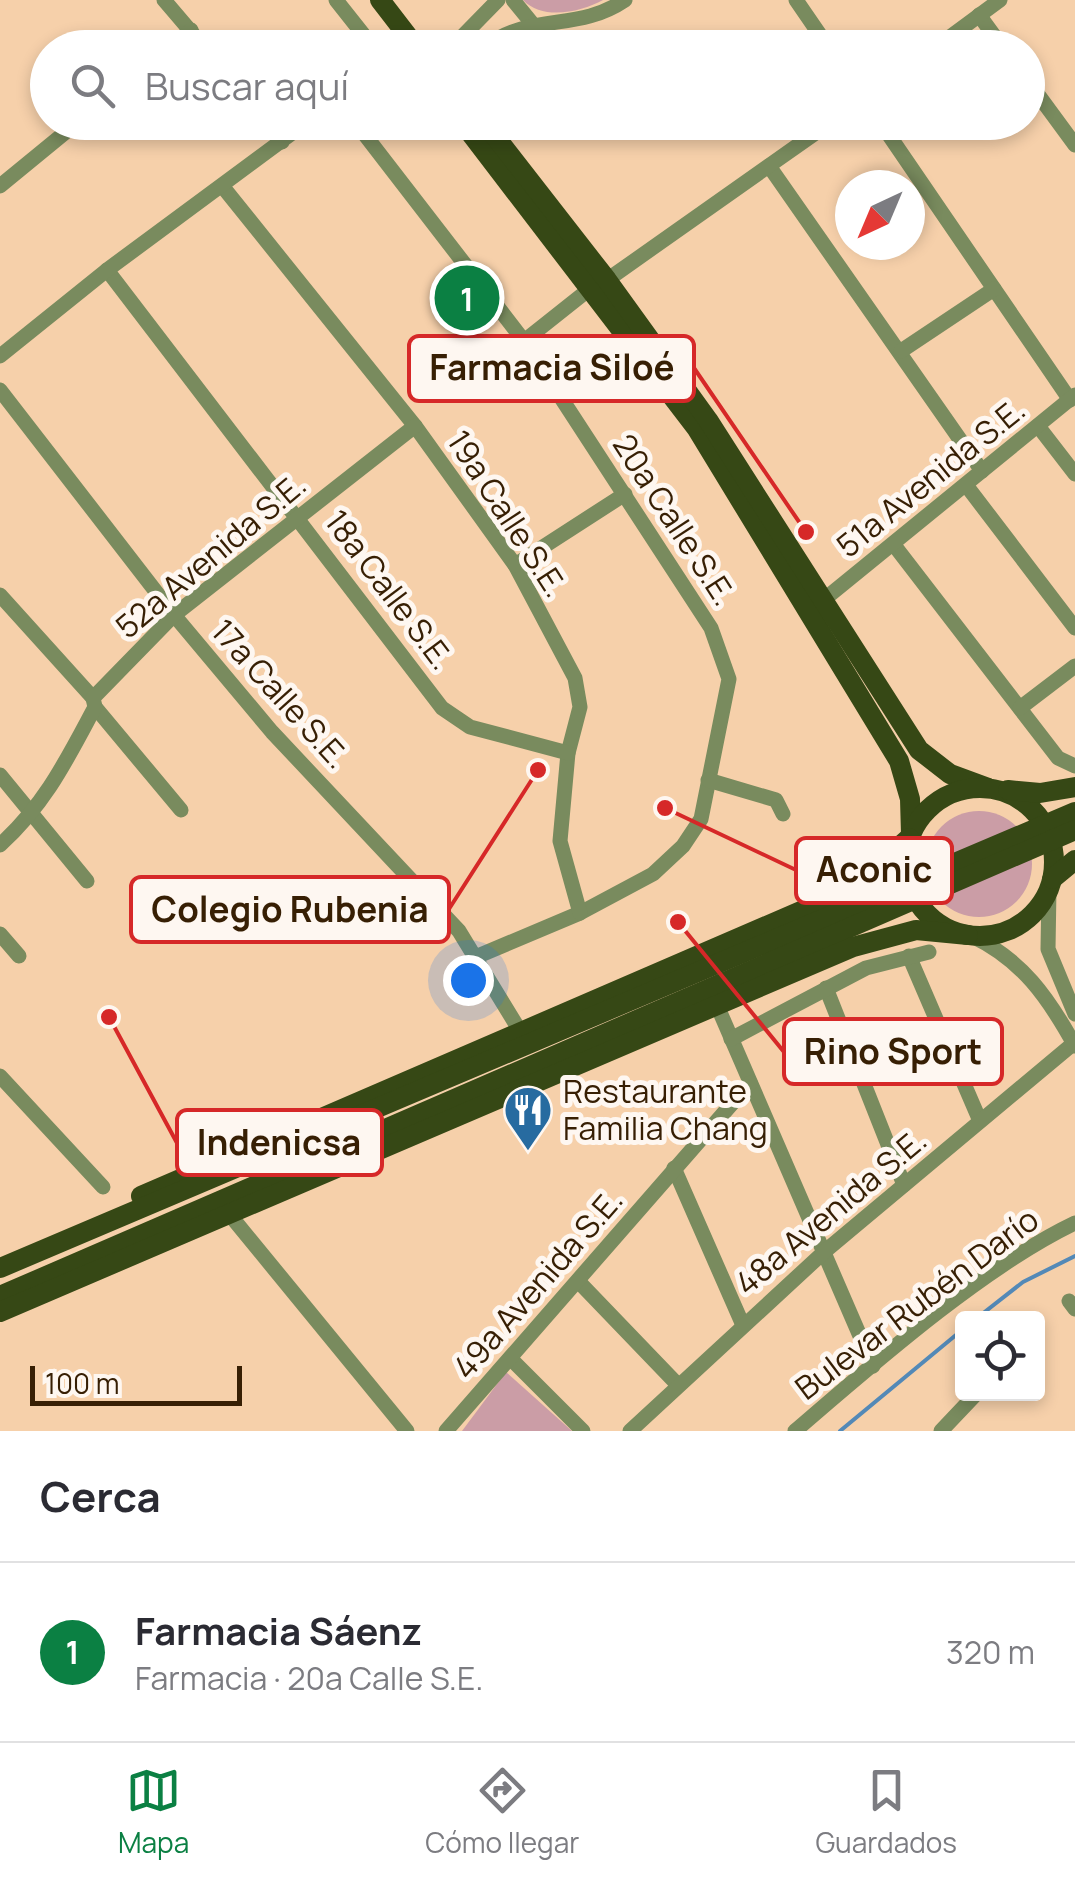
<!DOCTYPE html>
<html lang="es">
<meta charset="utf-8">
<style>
body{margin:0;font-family:Manrope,sans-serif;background:#f2f2f3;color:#2b2b33}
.controls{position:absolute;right:30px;bottom:30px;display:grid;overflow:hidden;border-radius:10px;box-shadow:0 5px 15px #0003}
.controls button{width:90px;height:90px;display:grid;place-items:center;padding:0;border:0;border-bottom:2px solid #e1e1e2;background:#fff;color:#2b2b33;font:50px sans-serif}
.compass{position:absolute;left:835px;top:170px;width:90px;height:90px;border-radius:50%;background:#fff;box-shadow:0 5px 15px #0003;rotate:224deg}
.scale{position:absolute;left:30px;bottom:25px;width:212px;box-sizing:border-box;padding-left:10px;border:5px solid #371f04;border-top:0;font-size:28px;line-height:35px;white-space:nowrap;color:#371f04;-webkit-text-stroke:8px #fef7f1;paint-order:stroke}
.you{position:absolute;left:468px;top:980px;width:35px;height:35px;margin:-25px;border:8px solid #fff;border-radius:50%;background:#1a73e8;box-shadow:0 0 0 15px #1a73e833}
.badge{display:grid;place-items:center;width:65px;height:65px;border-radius:50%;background:#0b8043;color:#fff;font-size:32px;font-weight:700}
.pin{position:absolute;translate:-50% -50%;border:5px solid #fff;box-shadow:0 2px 10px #0006}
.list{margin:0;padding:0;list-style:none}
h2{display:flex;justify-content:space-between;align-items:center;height:130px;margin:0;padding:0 40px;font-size:42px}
h2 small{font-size:32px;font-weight:400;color:#7c7c81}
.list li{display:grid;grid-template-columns:65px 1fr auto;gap:30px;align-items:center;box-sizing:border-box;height:180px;padding:0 40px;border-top:2px solid #e1e1e2}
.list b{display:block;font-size:38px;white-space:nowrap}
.list p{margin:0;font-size:32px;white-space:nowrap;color:#7c7c81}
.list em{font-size:32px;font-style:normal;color:#7c7c81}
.icon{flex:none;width:55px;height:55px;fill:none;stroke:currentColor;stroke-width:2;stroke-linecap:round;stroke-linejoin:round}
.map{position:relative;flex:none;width:1075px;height:1431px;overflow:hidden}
.search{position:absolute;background:#fff;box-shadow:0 5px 15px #0003;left:30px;right:30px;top:30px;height:110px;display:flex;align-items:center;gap:25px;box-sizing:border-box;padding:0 35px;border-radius:55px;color:#7c7c81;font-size:38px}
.sheet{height:310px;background:#fff}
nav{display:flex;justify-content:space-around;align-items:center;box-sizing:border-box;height:140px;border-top:2px solid #e1e1e2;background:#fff;font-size:28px;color:#7c7c81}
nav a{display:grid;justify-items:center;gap:5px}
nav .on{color:#0b8043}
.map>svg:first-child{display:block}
.green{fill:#cb9da6}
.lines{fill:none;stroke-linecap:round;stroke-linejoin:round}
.stream{stroke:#5389b7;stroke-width:4}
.minor{stroke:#798b5e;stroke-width:15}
.major{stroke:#364815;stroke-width:20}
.labels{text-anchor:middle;stroke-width:10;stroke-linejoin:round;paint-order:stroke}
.street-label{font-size:32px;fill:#371f04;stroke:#fef7f1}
.poi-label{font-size:32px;fill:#371f04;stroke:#fef7f1;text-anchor:start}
.leader{fill:none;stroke:#d62828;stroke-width:4}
.callout-dot{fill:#d62828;stroke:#fef7f1;stroke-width:4}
.callout{fill:#fef7f1;stroke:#d62828;stroke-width:4}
.callout-label{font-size:35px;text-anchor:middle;font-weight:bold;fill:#371f04}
</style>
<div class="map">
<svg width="1075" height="1431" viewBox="0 0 1075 1431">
<rect width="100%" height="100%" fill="#f6d0aa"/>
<!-- green -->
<g class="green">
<path d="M523 0H603C581 12 543 21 523 0Z"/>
<circle cx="979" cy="864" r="53"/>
<polygon points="506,1372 572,1431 462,1431"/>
</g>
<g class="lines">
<!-- stream -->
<g class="stream">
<polyline points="977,1318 1023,1282 1075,1256"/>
<polyline points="840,1431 962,1330"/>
</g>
<!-- minor -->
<g class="minor">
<polyline points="164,0 205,48"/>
<polyline points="336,0 374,48"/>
<polyline points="513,0 531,22"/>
<polyline points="796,0 829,48"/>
<polyline points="979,15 1003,48"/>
<polyline points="169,48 191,30"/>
<polyline points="451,48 498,0"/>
<path d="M483 48C533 11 576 33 625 0"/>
<polyline points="935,48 1000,0"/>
<polyline points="1028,81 1075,145"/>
<polyline points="266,122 282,142"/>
<polyline points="355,122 524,341 711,628 729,679 701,819 683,846 653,874 580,913 478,956"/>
<polyline points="880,122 1070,400"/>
<polyline points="769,166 982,471"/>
<polyline points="0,186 78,122"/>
<polyline points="223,187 415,426 515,565 575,678 580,707 568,753 560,841 580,913"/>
<polyline points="107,270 442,708 470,727 568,753"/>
<polyline points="607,280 831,122"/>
<polyline points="524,341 592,287"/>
<polyline points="901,351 994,289"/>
<polyline points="0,356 107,270 307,122"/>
<polyline points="0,390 174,615 272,732 459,931 520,1031"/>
<polyline points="1038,426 1075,474"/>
<polyline points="966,485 1075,628"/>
<polyline points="894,545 1058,758 1075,766"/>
<polyline points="515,565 625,494"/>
<polyline points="0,595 93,698"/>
<polyline points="821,602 1075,395"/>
<polyline points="95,707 181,810"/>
<polyline points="1020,708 1075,666"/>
<polyline points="0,775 87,881"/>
<polyline points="708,780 776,800 783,814"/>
<path d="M0 845C46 803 66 761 95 707L93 698 174 615 415 426"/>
<polyline points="1049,889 1048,949 1075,1014"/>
<polyline points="0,934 19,956"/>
<path d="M972 936C1022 960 1048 997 1075 1046"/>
<polyline points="909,956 980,1121"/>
<polyline points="826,988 904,1185"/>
<polyline points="716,1003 873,1366"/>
<polyline points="731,1039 866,968 929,952"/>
<polyline points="0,1076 103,1187"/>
<polyline points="674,1168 742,1323"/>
<polyline points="230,1215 407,1431"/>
<polyline points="578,1281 677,1384"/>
<polyline points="1069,1301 1075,1309"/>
<polyline points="512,1360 583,1431"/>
<polyline points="446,1431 750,1083"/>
<polyline points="630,1431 824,1252 1074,1043"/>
<path d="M795 1431C873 1364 983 1267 1075 1223"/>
<polyline points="941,1431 976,1394"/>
</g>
<!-- major -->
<g class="major">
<polyline points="380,0 417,48"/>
<polyline points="462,122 697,429 899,761 910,799 911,834"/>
<polyline points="484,122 607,280 708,420 919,750 950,774 988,788"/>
<circle cx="980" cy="862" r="74"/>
<polyline points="1008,790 1040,793 1075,787"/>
<polyline points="1052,879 1075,860"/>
<polyline points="141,1196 852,889 909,838"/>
<polyline points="0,1268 1075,812"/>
<polyline points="0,1296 1075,830"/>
<polyline points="0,1312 853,947 916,930 968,935"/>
</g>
</g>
<!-- icons -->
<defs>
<g id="restaurant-pin" transform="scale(2.5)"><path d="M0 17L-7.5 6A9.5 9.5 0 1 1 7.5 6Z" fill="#276ba0" stroke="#fef7f1"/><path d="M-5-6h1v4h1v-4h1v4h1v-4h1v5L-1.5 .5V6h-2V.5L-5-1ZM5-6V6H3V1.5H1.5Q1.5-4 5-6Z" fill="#fff"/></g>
</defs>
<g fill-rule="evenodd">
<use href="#restaurant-pin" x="528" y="1110"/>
</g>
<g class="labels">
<!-- street labels -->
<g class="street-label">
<text transform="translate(931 478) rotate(-39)" y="11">51a Avenida S.E.</text>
<text transform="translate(507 514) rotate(57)" y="11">19a Calle S.E.</text>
<text transform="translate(674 520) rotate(57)" y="11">20a Calle S.E.</text>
<text transform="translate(211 556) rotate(-40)" y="11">52a Avenida S.E.</text>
<text transform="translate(389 590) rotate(53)" y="11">18a Calle S.E.</text>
<text transform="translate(280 694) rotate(48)" y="11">17a Calle S.E.</text>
<text transform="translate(831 1212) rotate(-40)" y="11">48a Avenida S.E.</text>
<text transform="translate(538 1284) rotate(-49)" y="11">49a Avenida S.E.</text>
<text transform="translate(917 1304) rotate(-37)" y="11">Bulevar Rubén Darío</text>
</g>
<!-- poi labels -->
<g class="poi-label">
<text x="563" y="1103">Restaurante<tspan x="563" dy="37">Familia Chang</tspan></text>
</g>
</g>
<!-- callouts -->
<path class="leader" d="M806 532L694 368M665 808L796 870M538 770L449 909M678 922L784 1052M109 1017L177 1143"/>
<g class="callout-dot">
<circle cx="806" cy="532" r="10"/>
<circle cx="665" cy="808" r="10"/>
<circle cx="538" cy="770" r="10"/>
<circle cx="678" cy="922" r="10"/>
<circle cx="109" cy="1017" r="10"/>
</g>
<g class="callout">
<rect x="409" y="336" width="285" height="65" rx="10"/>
<rect x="796" y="838" width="156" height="65" rx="10"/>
<rect x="131" y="877" width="318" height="65" rx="10"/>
<rect x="784" y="1019" width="218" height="65" rx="10"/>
<rect x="177" y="1110" width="205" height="65" rx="10"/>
</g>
<g class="callout-label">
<text x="552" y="380">Farmacia Siloé</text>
<text x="874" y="882">Aconic</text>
<text x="290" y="922">Colegio Rubenia</text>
<text x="893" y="1064">Rino Sport</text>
<text x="279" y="1155">Indenicsa</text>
</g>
</svg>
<div class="controls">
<button><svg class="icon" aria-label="locate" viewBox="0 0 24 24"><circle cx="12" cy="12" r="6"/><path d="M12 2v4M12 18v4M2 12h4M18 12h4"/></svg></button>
</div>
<svg class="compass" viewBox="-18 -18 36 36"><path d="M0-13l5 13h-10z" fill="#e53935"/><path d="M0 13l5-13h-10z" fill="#7c7c81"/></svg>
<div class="scale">100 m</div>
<div class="you"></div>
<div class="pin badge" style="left:467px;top:298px">1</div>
<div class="search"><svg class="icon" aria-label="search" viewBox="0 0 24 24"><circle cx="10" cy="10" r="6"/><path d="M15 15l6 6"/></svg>Buscar aquí</div>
</div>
<section class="sheet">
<h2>Cerca<small></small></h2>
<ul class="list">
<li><span class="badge">1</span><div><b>Farmacia Sáenz</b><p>Farmacia · 20a Calle S.E.</p></div><em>320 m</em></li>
</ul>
</section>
<nav>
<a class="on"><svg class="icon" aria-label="map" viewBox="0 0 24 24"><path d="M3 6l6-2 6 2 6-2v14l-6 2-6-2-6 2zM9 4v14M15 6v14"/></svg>Mapa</a>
<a><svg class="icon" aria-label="directions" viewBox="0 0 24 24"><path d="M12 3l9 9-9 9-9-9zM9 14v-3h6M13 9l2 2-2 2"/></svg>Cómo llegar</a>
<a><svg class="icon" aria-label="saved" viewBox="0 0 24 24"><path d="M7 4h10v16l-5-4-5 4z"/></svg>Guardados</a>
</nav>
